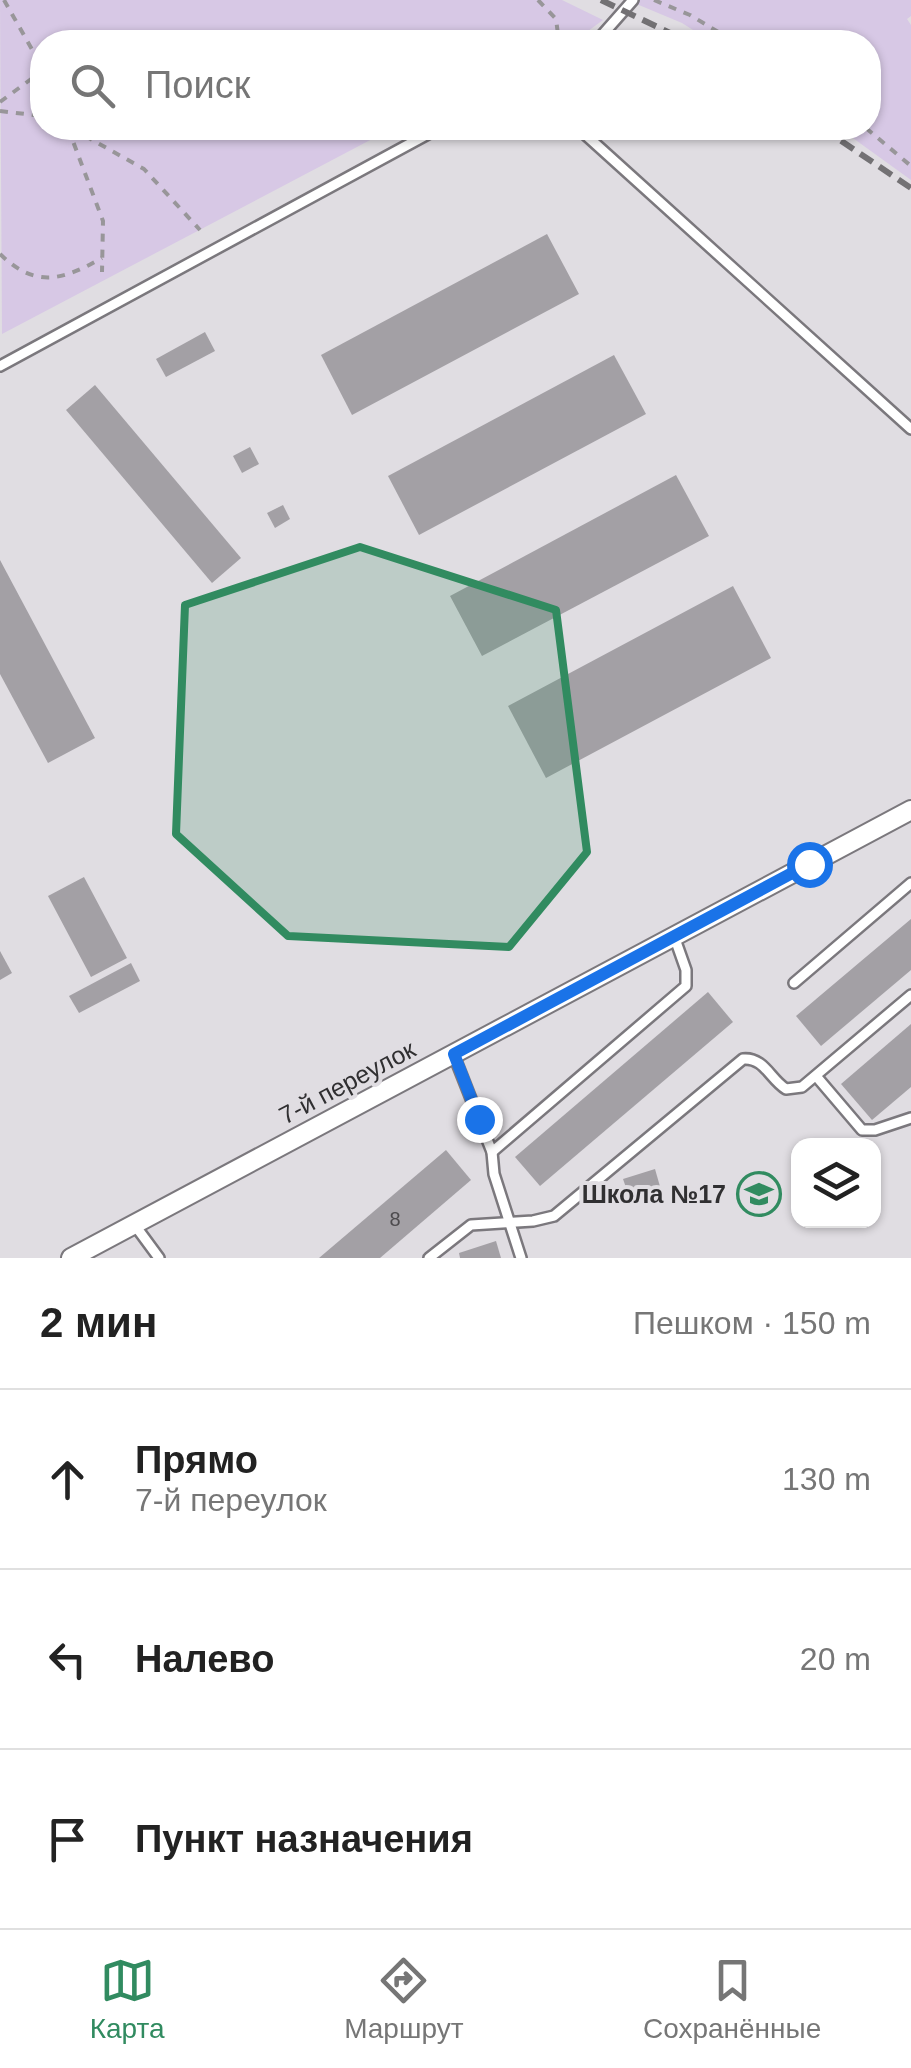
<!DOCTYPE html>
<html lang="ru">
<meta charset="utf-8">
<style>
body{margin:0;font-family:Arial,sans-serif;background:#f2f2f2;color:#222}
.controls{position:absolute;right:30px;bottom:30px;display:grid;overflow:hidden;border-radius:20px;box-shadow:0 2px 8px #0004}
.controls button{width:90px;height:90px;display:grid;place-items:center;padding:0;border:0;border-bottom:2px solid #e0e0e0;background:#fff;color:#222;font:50px sans-serif}
.stop{position:absolute;width:30px;height:30px;margin:-22px;border:8px solid #1a73e8;border-radius:50%;background:#fff}
.stop.end{background:#1a73e8;border-color:#fff;box-shadow:0 2px 10px #0008}
.list{margin:0;padding:0;list-style:none}
h2{display:flex;justify-content:space-between;align-items:center;height:130px;margin:0;padding:0 40px;font-size:42px}
h2 small{font-size:32px;font-weight:400;color:#767676}
.list li{display:grid;grid-template-columns:65px 1fr auto;gap:30px;align-items:center;box-sizing:border-box;height:180px;padding:0 40px;border-top:2px solid #e0e0e0}
.list b{display:block;font-size:38px;white-space:nowrap}
.list p{margin:0;font-size:32px;white-space:nowrap;color:#767676}
.list em{font-size:32px;font-style:normal;color:#767676}
.icon{flex:none;width:55px;height:55px;fill:none;stroke:currentColor;stroke-width:2;stroke-linecap:round;stroke-linejoin:round}
.map{position:relative;flex:none;width:911px;height:1258px;overflow:hidden}
.search{position:absolute;background:#fff;box-shadow:0 2px 8px #0004;left:30px;right:30px;top:30px;height:110px;display:flex;align-items:center;gap:25px;box-sizing:border-box;padding:0 35px;border-radius:40px;color:#767676;font-size:38px}
.sheet{height:670px;background:#fff}
nav{display:flex;justify-content:space-around;align-items:center;box-sizing:border-box;height:140px;border-top:2px solid #e0e0e0;background:#fff;font-size:28px;color:#767676}
nav a{display:grid;justify-items:center;gap:5px}
nav .on{color:#318b60}
.map>svg:first-child{display:block}
.green{fill:#d7c8e5}
.building{fill:#a3a0a5}
.lines{fill:none;stroke-linecap:round;stroke-linejoin:round}
.service-casing{stroke:#7b787d;stroke-width:14}
.minor-casing{stroke:#7b787d;stroke-width:22}
.path{stroke:#989699;stroke-width:4;stroke-dasharray:8 8;stroke-linecap:butt}
.service{stroke:#fff;stroke-width:9}
.minor{stroke:#fff;stroke-width:18}
.rail{stroke:#737174;stroke-width:6;stroke-dasharray:15 8;stroke-linecap:butt}
.route{stroke:#1a73e8;stroke-width:12}
.marked{fill:#318b60;fill-opacity:0.2;stroke:#318b60;stroke-width:8;stroke-linejoin:round}
.labels{text-anchor:middle;stroke-width:8;stroke-linejoin:round;paint-order:stroke}
.number-label{font-size:20px;fill:#4d4b4e}
.street-label{font-size:25px;fill:#302f31;stroke:#e0dde2}
.poi-label{font-size:25px;font-weight:bold;fill:#302f31;stroke:#e0dde2;text-anchor:end}
</style>
<div class="map">
<svg width="911" height="1258" viewBox="0 0 911 1258">
<rect width="100%" height="100%" fill="#e0dde2"/>
<!-- green -->
<g class="green">
<polygon points="0,0 562,0 603,20 573,42 42,42 42,128 393,128 2,334"/>
<polygon points="627,0 911,0 911,16 907,19 911,25 911,180 839,128 868,128 868,42 712,42 682,23"/>
</g>
<!-- building -->
<g class="building">
<polygon points="547,234 579,294 352,415 321,355"/>
<polygon points="205,332 215,351 166,377 156,359"/>
<polygon points="614,355 646,414 419,535 388,476"/>
<polygon points="95,385 241,558 212,583 66,410"/>
<polygon points="250,447 259,464 242,473 233,456"/>
<polygon points="676,475 709,536 482,656 450,596"/>
<polygon points="283,505 290,519 275,528 267,513"/>
<polygon points="0,560 95,738 48,763 0,674"/>
<polygon points="733,586 771,658 546,778 508,706"/>
<polygon points="84,877 127,958 91,977 48,896"/>
<polygon points="911,919 911,970 821,1046 796,1016"/>
<polygon points="0,951 12,973 0,980"/>
<polygon points="131,963 140,981 79,1013 69,996"/>
<polygon points="708,992 733,1022 540,1186 515,1157"/>
<polygon points="911,1024 911,1087 872,1120 841,1084"/>
<polygon points="446,1150 471,1180 380,1258 319,1258"/>
<polygon points="655,1169 661,1190 630,1199 623,1179"/>
<polygon points="496,1241 501,1258 460,1258 459,1253"/>
</g>
<g class="lines">
<!-- service casing -->
<g class="service-casing">
<g id="service">
<polyline points="596,42 633,0"/>
<polyline points="578,128 911,429"/>
<polyline points="0,366 439,128"/>
<polyline points="794,983 911,883"/>
<polyline points="453,1053 492,1152 494,1174 521,1258"/>
<polyline points="816,1076 862,1130 875,1130 911,1118"/>
<polyline points="492,1152 686,986 686,970 674,936"/>
<polyline points="134,1224 159,1258"/>
<path d="M429 1258 471 1225 533 1221 554 1216 743 1059C764 1057 770 1079 786 1089L802 1087 911 995"/>
</g>
</g>
<!-- minor casing -->
<g class="minor-casing">
<polyline id="minor" points="71,1258 911,810"/>
</g>
<!-- path -->
<g class="path">
<polyline points="4,0 42,67"/>
<polyline points="538,0 556,19 559,42"/>
<polyline points="654,0 690,15 735,42"/>
<polyline points="0,102 42,71"/>
<polyline points="0,111 42,116"/>
<polyline points="68,128 103,221 102,272"/>
<polyline points="71,128 144,169 200,230"/>
<polyline points="866,128 911,166"/>
<path d="M0 254C36 289 63 280 102 258"/>
</g>
<!-- service -->
<use href="#service" class="service"/>
<!-- minor -->
<use href="#minor" class="minor"/>
<!-- rail -->
<g class="rail">
<polyline points="601,0 689,42"/>
<polyline points="822,128 911,188"/>
</g>
</g>
<g class="lines">
<!-- route -->
<polyline class="route" points="479,1119 454,1054 809,864"/>
</g>
<!-- marked area -->
<path class="marked" d="M360 547 556 610 587 852 509 947 288 936 176 834 185 605Z"/>
<!-- icons -->
<defs>
<g id="school-ring" transform="scale(2.25)"><circle r="9.5" fill="#e0dde2" stroke="#318b60" stroke-width="1.5"/><path d="M0-5L7-2L0 1L-7-2ZM-4 1L0 2.5L4 1V4Q0 6-4 4Z" fill="#318b60"/></g>
</defs>
<g fill-rule="evenodd">
<use href="#school-ring" x="759" y="1194"/>
</g>
<g class="labels">
<!-- number labels -->
<g class="number-label">
<text x="395" y="1226">8</text>
</g>
<!-- street labels -->
<g class="street-label">
<text transform="translate(347 1082) rotate(-28)" y="9">7-й переулок</text>
</g>
<!-- poi labels -->
<g class="poi-label">
<text x="726" y="1203">Школа №17</text>
</g>
</g>
</svg>
<div class="controls">
<button><svg class="icon" aria-label="layers" viewBox="0 0 24 24"><path d="M12 4l9 5-9 5-9-5zM3 14l9 5 9-5"/></svg></button>
</div>
<div class="stop" style="left:809px;top:864px"></div>
<div class="stop end" style="left:479px;top:1119px"></div>
<div class="search"><svg class="icon" aria-label="search" viewBox="0 0 24 24"><circle cx="10" cy="10" r="6"/><path d="M15 15l6 6"/></svg>Поиск</div>
</div>
<section class="sheet">
<h2>2 мин<small>Пешком · 150 m</small></h2>
<ul class="list">
<li><svg class="icon" aria-label="ahead" viewBox="0 0 24 24"><path d="M12 20V5M6 11l6-6 6 6"/></svg><div><b>Прямо</b><p>7-й переулок</p></div><em>130 m</em></li>
<li><svg class="icon" aria-label="left" viewBox="0 0 24 24"><path d="M17 20v-9H6M10 6l-5 5 5 5"/></svg><div><b>Налево</b></div><em>20 m</em></li>
<li><svg class="icon" aria-label="arrive" viewBox="0 0 24 24"><path d="M6 21V4h12l-3 4 3 4H6"/></svg><div><b>Пункт назначения</b></div></li>
</ul>
</section>
<nav>
<a class="on"><svg class="icon" aria-label="map" viewBox="0 0 24 24"><path d="M3 6l6-2 6 2 6-2v14l-6 2-6-2-6 2zM9 4v14M15 6v14"/></svg>Карта</a>
<a><svg class="icon" aria-label="directions" viewBox="0 0 24 24"><path d="M12 3l9 9-9 9-9-9zM9 14v-3h6M13 9l2 2-2 2"/></svg>Маршрут</a>
<a><svg class="icon" aria-label="saved" viewBox="0 0 24 24"><path d="M7 4h10v16l-5-4-5 4z"/></svg>Сохранённые</a>
</nav>
